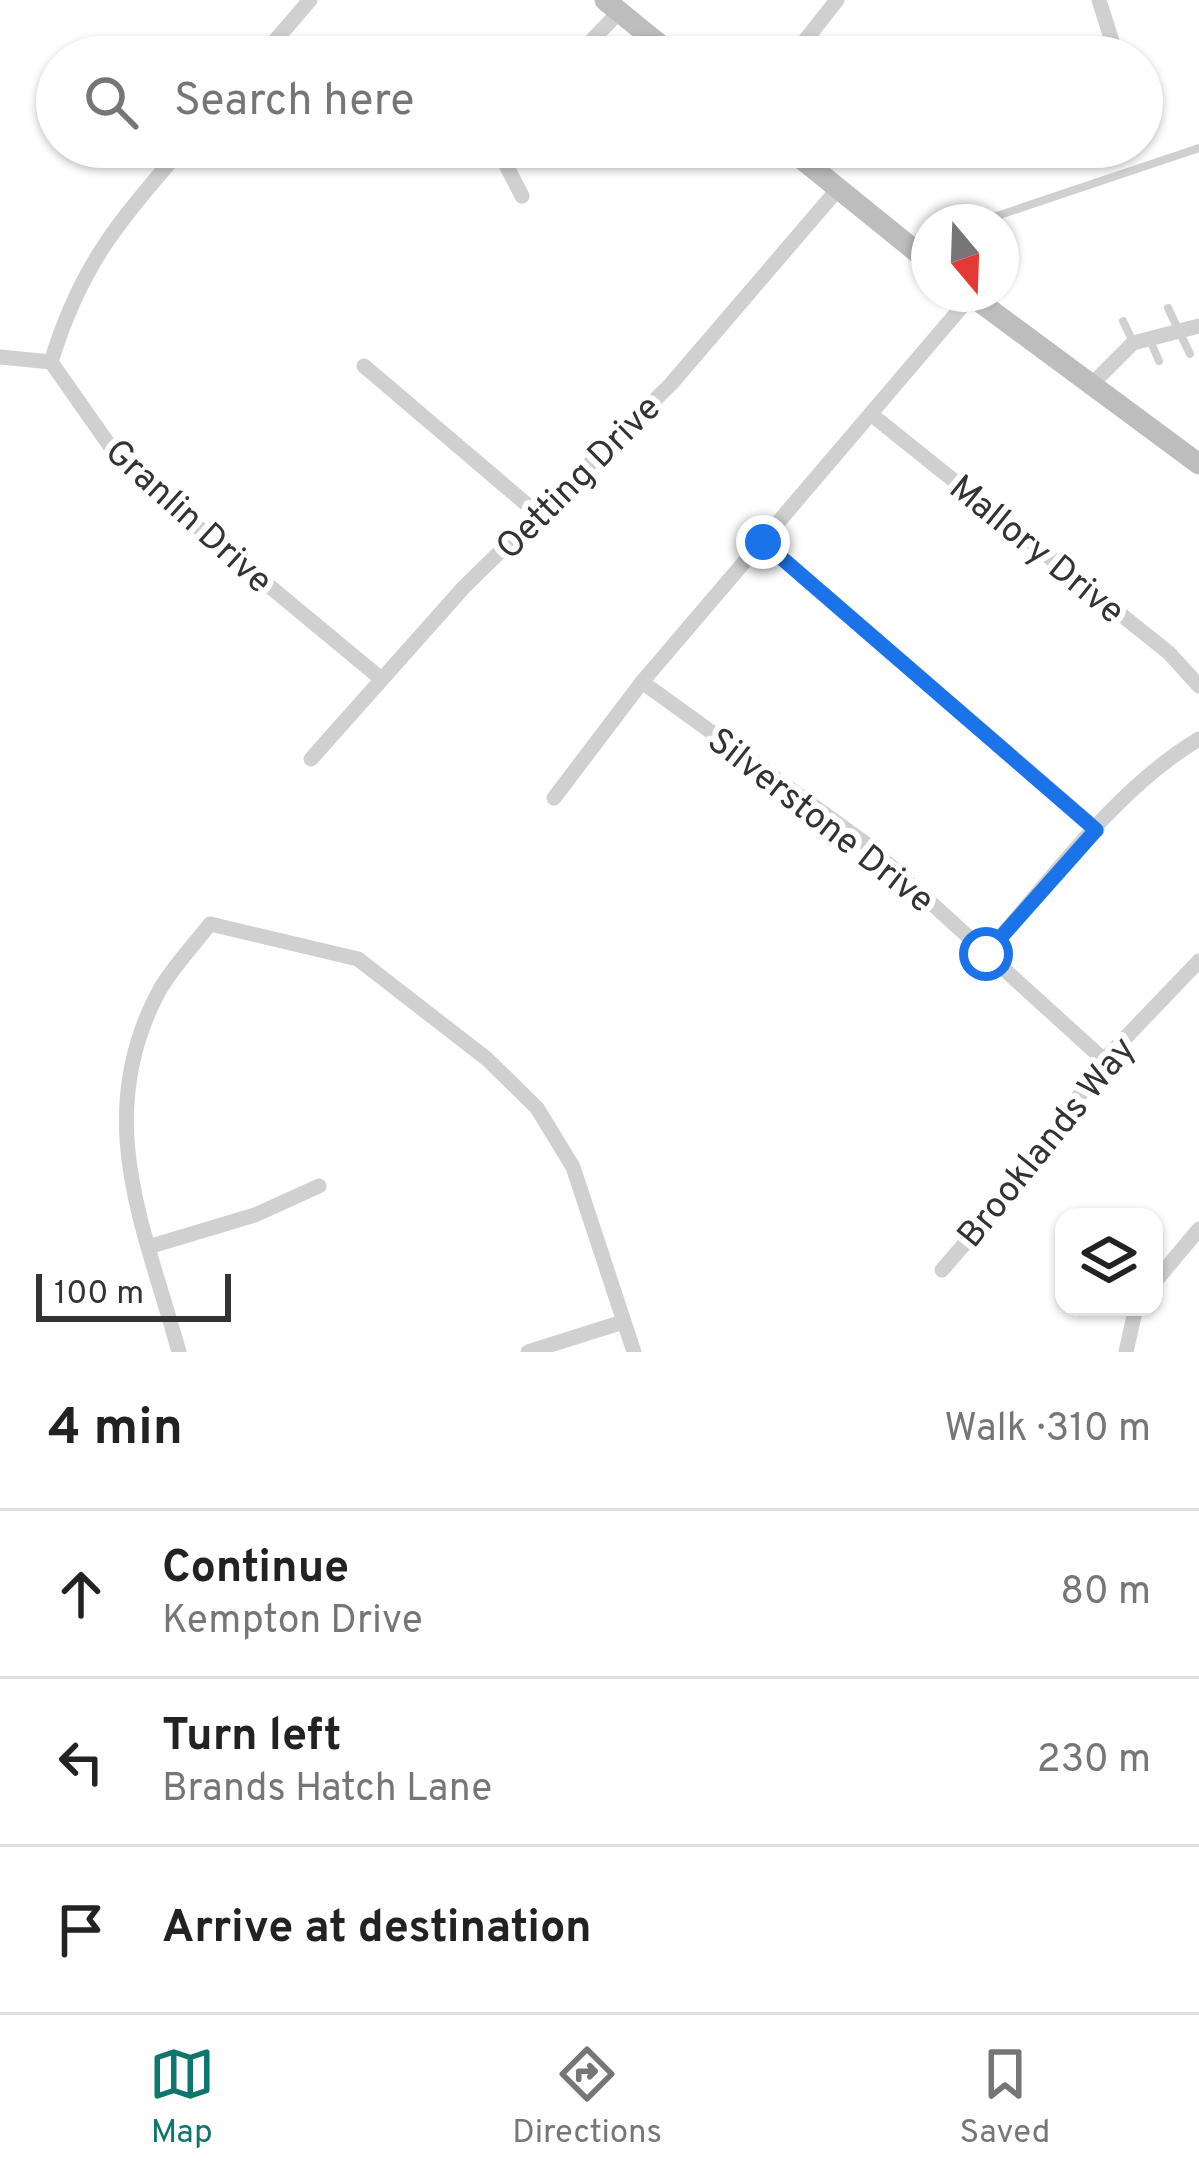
<!DOCTYPE html>
<meta charset="utf-8">
<style>
body{margin:0;font-family:Overpass,sans-serif;background:#f6f6f6;color:#222}
.controls{position:absolute;right:36px;bottom:36px;display:grid;overflow:hidden;border-radius:24px;box-shadow:0 3px 9px #0004}
.controls button{width:108px;height:108px;display:grid;place-items:center;padding:0;border:0;border-bottom:3px solid #e0e0e0;background:#fff;color:#222;font:60px sans-serif}
.compass{position:absolute;left:911px;top:204px;width:108px;height:108px;border-radius:50%;background:#fff;box-shadow:0 3px 9px #0004;rotate:161deg}
.scale{position:absolute;left:36px;bottom:30px;width:195px;box-sizing:border-box;padding-left:12px;border:6px solid #333;border-top:0;font-size:33px;line-height:42px;white-space:nowrap;color:#333;-webkit-text-stroke:9px #fff;paint-order:stroke}
.stop{position:absolute;width:36px;height:36px;margin:-27px;border:9px solid #1a73e8;border-radius:50%;background:#fff}
.stop.end{background:#1a73e8;border-color:#fff;box-shadow:0 3px 12px #0008}
.list{margin:0;padding:0;list-style:none}
h2{display:flex;justify-content:space-between;align-items:center;height:156px;margin:0;padding:0 48px;font-size:51px}
h2 small{font-size:39px;font-weight:400;color:#767676}
.list li{display:grid;grid-template-columns:78px 1fr auto;gap:36px;align-items:center;box-sizing:border-box;height:168px;padding:0 48px;border-top:3px solid #e0e0e0}
.list b{display:block;font-size:45px;white-space:nowrap}
.list p{margin:0;font-size:39px;white-space:nowrap;color:#767676}
.list em{font-size:39px;font-style:normal;color:#767676}
.icon{flex:none;width:66px;height:66px;fill:none;stroke:currentColor;stroke-width:2;stroke-linecap:round;stroke-linejoin:round}
.map{position:relative;flex:none;width:1199px;height:1352px;overflow:hidden}
.search{position:absolute;background:#fff;box-shadow:0 3px 9px #0004;left:36px;right:36px;top:36px;height:132px;display:flex;align-items:center;gap:30px;box-sizing:border-box;padding:0 42px;border-radius:66px;color:#767676;font-size:45px}
.sheet{height:660px;background:#fff}
nav{display:flex;justify-content:space-around;align-items:center;box-sizing:border-box;height:168px;border-top:3px solid #e0e0e0;background:#fff;font-size:33px;color:#767676}
nav a{display:grid;justify-items:center;gap:6px}
nav .on{color:#0f766e}
.map>svg:first-child{display:block}
.lines{fill:none;stroke-linecap:round;stroke-linejoin:round}
.lane{stroke:#d0d0d0;stroke-width:8}
.street{stroke:#d0d0d0;stroke-width:15}
.secondary{stroke:#bdbdbd;stroke-width:21}
.route{stroke:#1a73e8;stroke-width:15}
.labels{text-anchor:middle;stroke-width:12;stroke-linejoin:round;paint-order:stroke}
.street-label{font-size:36px;fill:#333;stroke:#fff}
</style>
<div class="map">
<svg width="1199" height="1352" viewBox="0 0 1199 1352">
<rect width="100%" height="100%" fill="#fff"/>
<g class="lines">
<!-- lane -->
<g class="lane">
<polyline points="979,222 1199,148"/>
<polyline points="1168,308 1190,354"/>
<polyline points="1123,321 1133,342"/>
<polyline points="1150,340 1159,361"/>
</g>
<!-- street -->
<g class="street">
<polyline points="1099,0 1117,57"/>
<polyline points="261,57 310,0"/>
<polyline points="576,57 619,12"/>
<polyline points="792,57 837,0"/>
<polyline points="509,147 506,165 522,196"/>
<polyline points="0,357 51,362"/>
<polyline points="51,362 124,466 379,677"/>
<path d="M51 362C81 264 118 223 183 147"/>
<polyline points="364,366 538,514"/>
<polyline points="1092,384 1133,343 1199,326"/>
<polyline points="872,415 1169,653 1199,686"/>
<polyline points="763,542 1097,830"/>
<polyline points="642,682 865,843 1104,1060"/>
<polyline points="311,759 464,587 671,384 838,189"/>
<polyline points="554,798 642,682 971,296"/>
<path d="M986 954C1050 882 1115 789 1199 739"/>
<polyline points="148,1247 255,1215 319,1186"/>
<polyline points="942,1270 1025,1174 1104,1060 1199,961"/>
<polyline points="1154,1283 1199,1229"/>
<path d="M179 1352C145 1228 91 1118 159 991 172 968 193 946 210 924L358 959 487 1059 537 1108 573 1167 634 1352"/>
<polyline points="528,1352 623,1322"/>
<polyline points="1126,1352 1136,1307"/>
</g>
<!-- secondary -->
<g class="secondary">
<polyline points="605,0 675,57"/>
<polyline points="787,147 929,262"/>
<polyline points="969,294 1199,464"/>
</g>
</g>
<g class="lines">
<!-- route -->
<polyline class="route" points="763,542 1096,830 986,954"/>
</g>
<g class="labels">
<!-- street labels -->
<g class="street-label">
<text transform="translate(577 476) rotate(-45)" y="13">Oetting Drive</text>
<text transform="translate(190 515) rotate(42)" y="13">Granlin Drive</text>
<text transform="translate(1038 548) rotate(39)" y="13">Mallory Drive</text>
<text transform="translate(822 819) rotate(38)" y="13">Silverstone Drive</text>
<text transform="translate(1045 1141) rotate(-51)" y="13">Brooklands Way</text>
</g>
</g>
</svg>
<div class="controls">
<button><svg class="icon" aria-label="layers" viewBox="0 0 24 24"><path d="M12 4l9 5-9 5-9-5zM3 14l9 5 9-5"/></svg></button>
</div>
<svg class="compass" viewBox="-18 -18 36 36"><path d="M0-13l5 13h-10z" fill="#e53935"/><path d="M0 13l5-13h-10z" fill="#767676"/></svg>
<div class="scale">100 m</div>
<div class="stop" style="left:986px;top:954px"></div>
<div class="stop end" style="left:763px;top:542px"></div>
<div class="search"><svg class="icon" aria-label="search" viewBox="0 0 24 24"><circle cx="10" cy="10" r="6"/><path d="M15 15l6 6"/></svg>Search here</div>
</div>
<section class="sheet">
<h2>4 min<small>Walk · 310 m</small></h2>
<ul class="list">
<li><svg class="icon" aria-label="ahead" viewBox="0 0 24 24"><path d="M12 20V5M6 11l6-6 6 6"/></svg><div><b>Continue</b><p>Kempton Drive</p></div><em>80 m</em></li>
<li><svg class="icon" aria-label="left" viewBox="0 0 24 24"><path d="M17 20v-9H6M10 6l-5 5 5 5"/></svg><div><b>Turn left</b><p>Brands Hatch Lane</p></div><em>230 m</em></li>
<li><svg class="icon" aria-label="arrive" viewBox="0 0 24 24"><path d="M6 21V4h12l-3 4 3 4H6"/></svg><div><b>Arrive at destination</b></div></li>
</ul>
</section>
<nav>
<a class="on"><svg class="icon" aria-label="map" viewBox="0 0 24 24"><path d="M3 6l6-2 6 2 6-2v14l-6 2-6-2-6 2zM9 4v14M15 6v14"/></svg>Map</a>
<a><svg class="icon" aria-label="directions" viewBox="0 0 24 24"><path d="M12 3l9 9-9 9-9-9zM9 14v-3h6M13 9l2 2-2 2"/></svg>Directions</a>
<a><svg class="icon" aria-label="saved" viewBox="0 0 24 24"><path d="M7 4h10v16l-5-4-5 4z"/></svg>Saved</a>
</nav>
